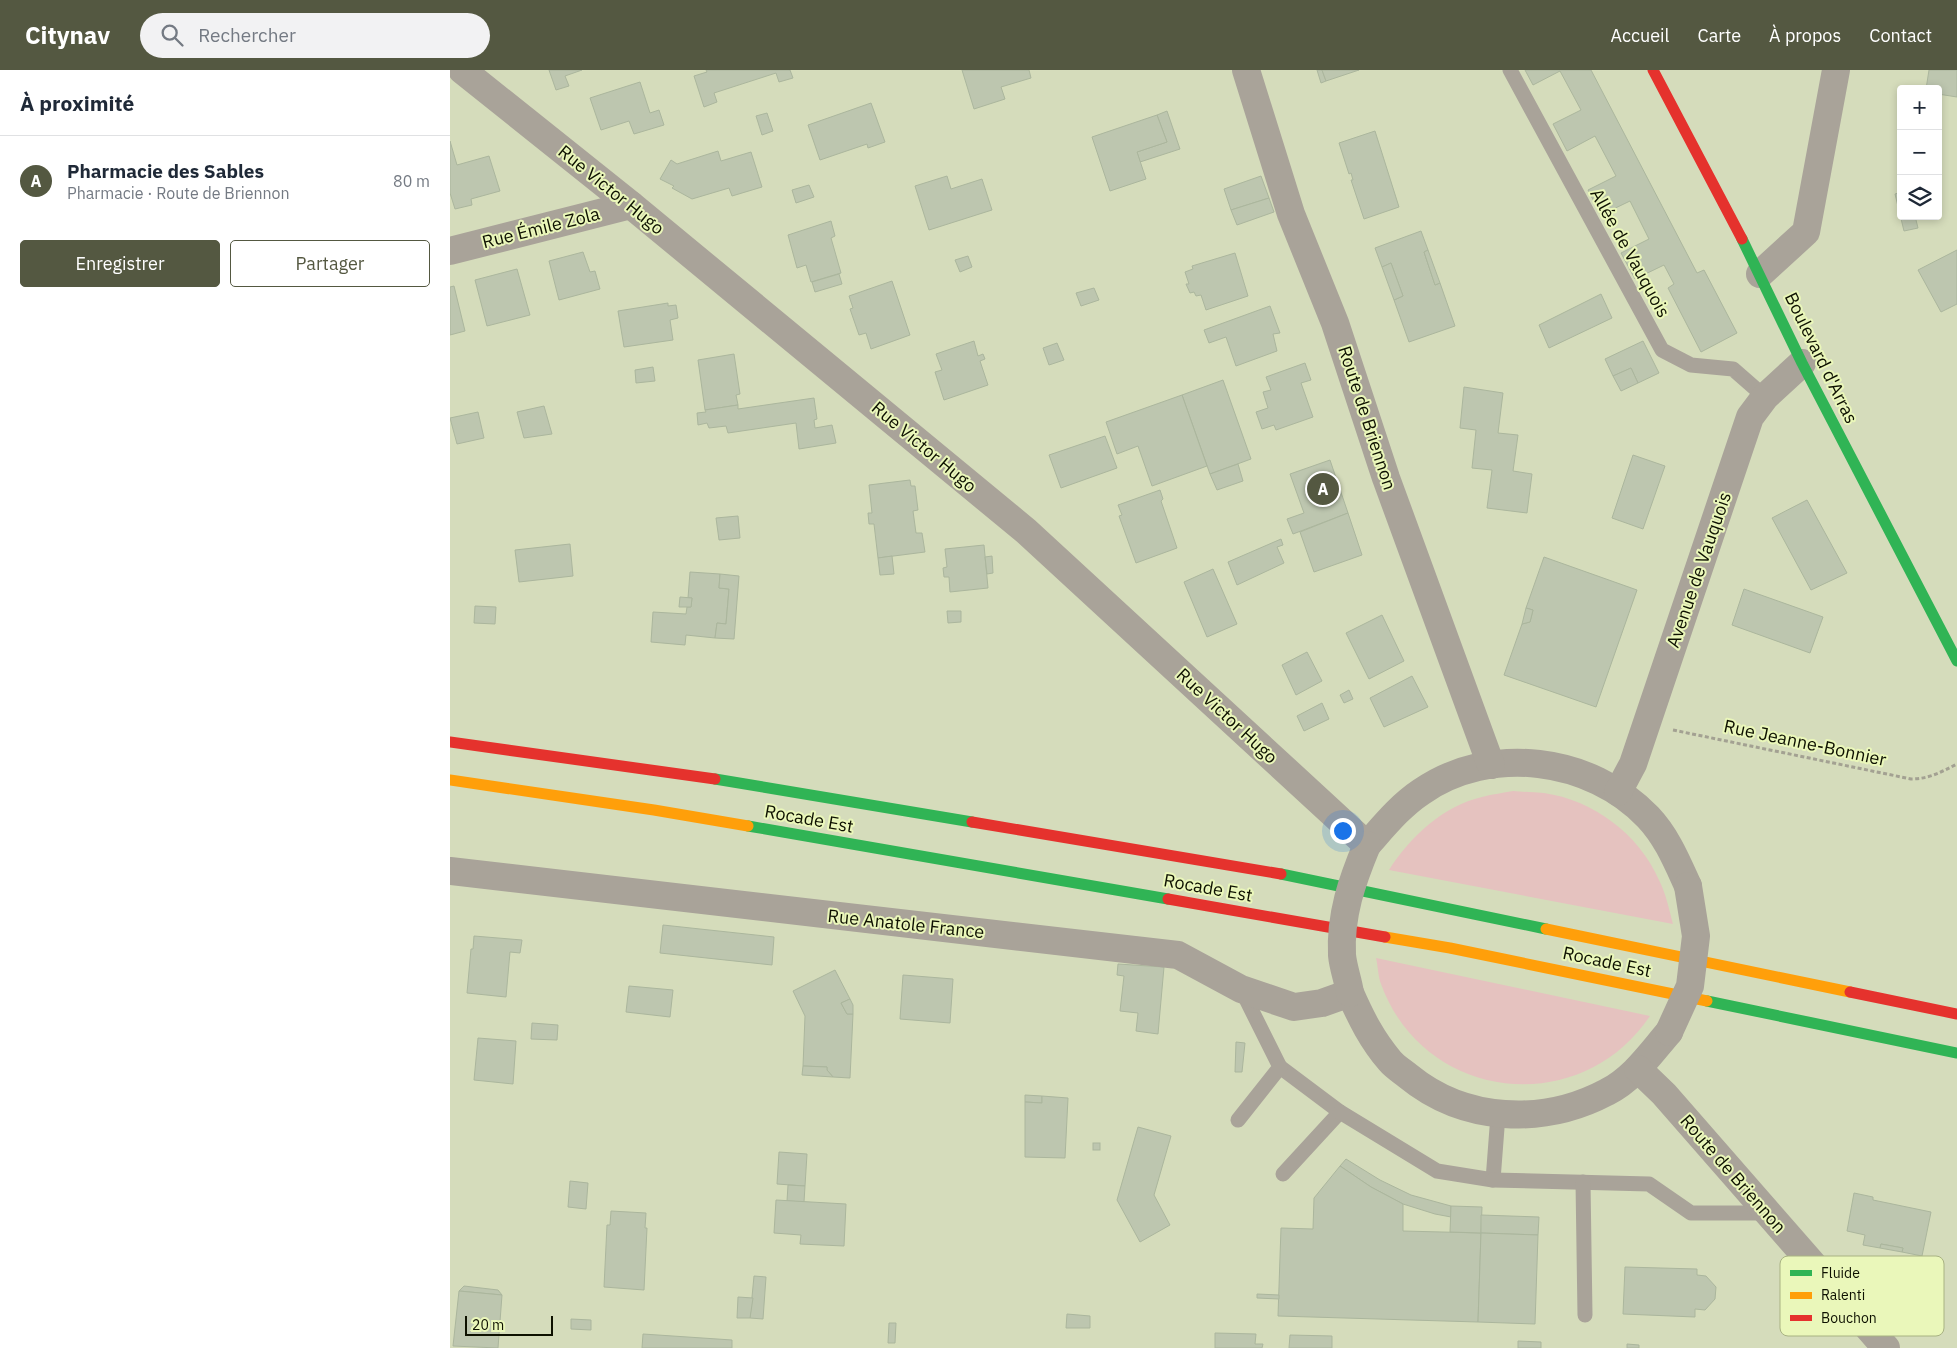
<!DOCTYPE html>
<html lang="fr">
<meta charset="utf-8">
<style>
body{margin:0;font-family:"IBM Plex Sans",sans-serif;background:#f2f2f3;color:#1f2937}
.controls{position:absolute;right:15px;top:15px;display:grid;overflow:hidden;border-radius:5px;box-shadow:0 2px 8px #0003}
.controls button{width:45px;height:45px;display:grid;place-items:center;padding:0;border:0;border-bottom:1px solid #e0e1e3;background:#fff;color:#1f2937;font:25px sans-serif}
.scale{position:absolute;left:15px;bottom:12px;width:88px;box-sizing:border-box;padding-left:5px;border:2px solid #0e1100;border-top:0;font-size:14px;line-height:18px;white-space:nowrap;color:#0e1100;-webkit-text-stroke:4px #eaf7ba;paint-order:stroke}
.you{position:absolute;left:892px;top:760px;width:18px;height:18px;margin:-12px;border:4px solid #fff;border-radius:50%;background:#1a73e8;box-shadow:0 0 0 8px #1a73e833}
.badge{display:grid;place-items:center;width:32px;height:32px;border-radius:50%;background:#545841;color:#fff;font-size:16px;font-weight:700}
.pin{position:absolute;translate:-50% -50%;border:2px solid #fff;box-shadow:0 1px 5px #0006}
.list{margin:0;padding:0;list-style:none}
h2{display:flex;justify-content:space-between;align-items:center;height:65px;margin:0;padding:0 20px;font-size:21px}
h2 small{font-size:16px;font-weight:400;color:#747a83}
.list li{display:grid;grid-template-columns:32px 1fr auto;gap:15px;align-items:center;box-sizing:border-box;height:90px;padding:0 20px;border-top:1px solid #e0e1e3}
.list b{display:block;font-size:19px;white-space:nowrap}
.list p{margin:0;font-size:16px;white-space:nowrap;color:#747a83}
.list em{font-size:16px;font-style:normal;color:#747a83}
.actions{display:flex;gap:10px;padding:15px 20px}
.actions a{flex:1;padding:11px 0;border:1px solid #545841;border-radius:5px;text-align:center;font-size:18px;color:#545841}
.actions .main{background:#545841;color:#fff}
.icon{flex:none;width:28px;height:28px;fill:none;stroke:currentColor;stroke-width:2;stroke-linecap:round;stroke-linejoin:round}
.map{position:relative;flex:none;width:1507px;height:1278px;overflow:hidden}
header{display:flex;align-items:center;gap:30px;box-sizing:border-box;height:70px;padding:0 25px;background:#545841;color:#fff}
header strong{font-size:24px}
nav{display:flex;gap:28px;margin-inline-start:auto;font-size:18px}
.search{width:350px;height:45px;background:#f2f2f3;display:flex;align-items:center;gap:12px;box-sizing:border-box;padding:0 18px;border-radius:28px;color:#747a83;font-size:19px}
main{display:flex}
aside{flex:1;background:#fff}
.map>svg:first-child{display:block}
.green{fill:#e5c2bf}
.building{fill:#bdc6af;stroke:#abb69d}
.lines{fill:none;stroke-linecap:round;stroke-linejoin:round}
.path{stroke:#a3a192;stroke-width:3;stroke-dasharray:4 2.5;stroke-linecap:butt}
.lane{stroke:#a9a399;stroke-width:15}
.street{stroke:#a9a399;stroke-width:28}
.fast{stroke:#30b455;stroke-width:11}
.slow{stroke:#ff9f0a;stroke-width:11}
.jam{stroke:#e5322d;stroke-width:11}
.street-bridge{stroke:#a9a399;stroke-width:28}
.labels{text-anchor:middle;stroke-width:4;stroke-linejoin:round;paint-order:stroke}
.street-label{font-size:18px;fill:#0e1100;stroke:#eaf7ba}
.key{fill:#eaf7ba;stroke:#a8b282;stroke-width:1}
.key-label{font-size:14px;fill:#0e1100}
</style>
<header>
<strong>Citynav</strong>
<div class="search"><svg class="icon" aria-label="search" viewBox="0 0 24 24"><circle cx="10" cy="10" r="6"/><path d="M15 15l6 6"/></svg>Rechercher</div>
<nav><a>Accueil</a><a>Carte</a><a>À propos</a><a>Contact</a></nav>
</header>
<main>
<aside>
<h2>À proximité<small></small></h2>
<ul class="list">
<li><span class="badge">A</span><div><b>Pharmacie des Sables</b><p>Pharmacie · Route de Briennon</p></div><em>80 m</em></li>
</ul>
<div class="actions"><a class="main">Enregistrer</a><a>Partager</a></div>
</aside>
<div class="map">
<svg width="1507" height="1278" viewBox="0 0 1507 1278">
<rect width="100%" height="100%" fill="#d5dcbb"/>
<!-- green -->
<g class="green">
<path d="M1063 721C1073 722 1084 722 1094 723 1143 730 1189 764 1209 810 1216 824 1219 839 1223 854L939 800C960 767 993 736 1032 727 1043 724 1053 723 1063 721Z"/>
<path d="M926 888 1200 946C1130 1050 974 1032 931 914 928 906 928 896 926 888Z"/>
</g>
<!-- building -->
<g class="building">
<polygon points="99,0 132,0 115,6 119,16 106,20"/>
<polygon points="256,0 340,0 343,8 329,12 326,3 264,23 267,32 254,37 244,6 257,2"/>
<polygon points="512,0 579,0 581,8 551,17 555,29 524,39"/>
<polygon points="867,0 872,0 876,11 871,13"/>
<polygon points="872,0 909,0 876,11"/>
<polygon points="1075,0 1141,0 1247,203 1254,200 1287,263 1251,282 1218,218 1224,214 1214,195 1185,209 1171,183 1199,169 1180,131 1151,145 1138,120 1166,106 1145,66 1117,81 1103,54 1131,40 1110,1 1083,15"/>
<polygon points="1479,0 1507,0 1507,27 1488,24 1488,19 1476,19"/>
<polygon points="190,12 200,43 209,40 214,55 184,64 179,51 151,60 140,28"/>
<polygon points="421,33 435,72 418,78 417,74 370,90 358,55"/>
<polygon points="717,41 730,79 690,92 687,82 717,72 707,45"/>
<polygon points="317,43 323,61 312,65 306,46"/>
<polygon points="707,45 717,72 687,82 696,109 660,121 642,67"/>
<polygon points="925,61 949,137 914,149 901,110 903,110 901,103 899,104 889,73"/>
<polygon points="0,71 7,95 39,86 50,121 21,129 22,135 5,139 0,123"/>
<polygon points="268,81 271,91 301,82 312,117 282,126 279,118 242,129 222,118 224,116 210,109 221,90 227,94"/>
<polygon points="497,106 501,119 532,109 542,140 479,160 465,116"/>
<polygon points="811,106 819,128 781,140 774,119"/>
<polygon points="359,115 364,127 346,133 342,120"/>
<polygon points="1451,122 1451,146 1465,146 1468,158 1454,161 1445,124"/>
<polygon points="819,128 824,142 787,155 781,140"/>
<polygon points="381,151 385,166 381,168 391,203 361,212 356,195 347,198 338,165"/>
<polygon points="971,161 978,180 974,182 985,215 990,213 1005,256 959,272 944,230 953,226 941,193 932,197 925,178"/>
<polygon points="978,180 990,213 985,215 974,182"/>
<polygon points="1507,180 1507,234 1491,242 1468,200"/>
<polygon points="133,182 140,202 145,201 150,219 109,230 99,191"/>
<polygon points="785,183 798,226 756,240 751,225 746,226 744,222 740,223 736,214 739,214 735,202 743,199 742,196"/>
<polygon points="518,186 522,197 510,202 505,190"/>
<polygon points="941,193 953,226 944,230 932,197"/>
<polygon points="67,199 80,245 37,256 25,210"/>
<polygon points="389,204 392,214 365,222 362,212"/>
<polygon points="442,211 460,265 421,279 416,263 409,265 400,239 403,238 399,226"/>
<polygon points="4,216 15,261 0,265 0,217"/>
<polygon points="644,218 649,230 631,236 626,223"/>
<polygon points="1151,224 1162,248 1099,278 1089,255"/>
<polygon points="218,233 218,236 226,235 228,248 220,250 223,270 174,277 168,241"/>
<polygon points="820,236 830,263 823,264 827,281 786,296 776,267 759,273 754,260"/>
<polygon points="524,271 528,286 533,284 535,289 530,291 538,315 494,330 485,302 492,300 486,284"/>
<polygon points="1193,271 1209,303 1188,313 1181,298 1163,306 1155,289"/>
<polygon points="607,273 614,290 599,295 593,278"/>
<polygon points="284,284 290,324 286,325 288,335 255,340 248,290"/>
<polygon points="855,293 861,310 851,313 863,347 826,360 824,355 812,359 806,342 818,338 813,322 821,320 816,307"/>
<polygon points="203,297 205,311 186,313 185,300"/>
<polygon points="1181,298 1188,313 1171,321 1163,306"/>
<polygon points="773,310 801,389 760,404 732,325"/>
<polygon points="1014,317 1053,323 1048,363 1068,365 1063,401 1082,404 1077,443 1037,438 1042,400 1022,398 1026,360 1010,358"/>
<polygon points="732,325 757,396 702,416 688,376 667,384 656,352"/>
<polygon points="364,328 367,349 364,350 365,358 382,355 386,373 349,379 346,353 278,363 276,356 259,358 257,353 248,355 247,343 256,342 255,340 288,335 288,339"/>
<polygon points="94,336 102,364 74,368 67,342"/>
<polygon points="28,342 34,368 7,374 0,348"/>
<polygon points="655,366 667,398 611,418 599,385"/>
<polygon points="1183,385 1215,396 1193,459 1162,448"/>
<polygon points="880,390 898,443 843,464 837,449 854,443 840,404"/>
<polygon points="788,394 793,411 767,420 760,404"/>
<polygon points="460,410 461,416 465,416 468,440 463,441 466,463 472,463 475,482 428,488 424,454 419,454 418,443 422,443 419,415"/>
<polygon points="710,420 713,429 711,431 727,478 686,493 669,446 672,445 668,435"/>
<polygon points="1357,430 1397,503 1361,520 1322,448"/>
<polygon points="898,443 912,485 864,502 850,462"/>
<polygon points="288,446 290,468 269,470 266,448"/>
<polygon points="831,469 833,475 827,477 834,493 787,515 778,492"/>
<polygon points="120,474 123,506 69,512 65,480"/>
<polygon points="534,475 538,518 500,522 499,507 494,507 493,498 497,497 495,479"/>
<polygon points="442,486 444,504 430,505 428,488"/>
<polygon points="542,486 543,503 537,504 535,487"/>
<polygon points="1094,487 1187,520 1146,637 1054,605 1072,554 1080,552 1083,540 1076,538"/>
<polygon points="763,499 787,554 757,567 734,512"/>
<polygon points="240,502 270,504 269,518 279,519 276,554 267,553 265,568 236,565 235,575 201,572 203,542 236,544 237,537 241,537 242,528 238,528"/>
<polygon points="270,504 289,506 284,569 265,568 267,553 276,554 279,519 269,518"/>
<polygon points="1294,519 1373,547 1360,583 1282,555"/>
<polygon points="230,527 242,528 241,537 229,537"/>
<polygon points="25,536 46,537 45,554 24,553"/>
<polygon points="1076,538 1083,540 1080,552 1072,554"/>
<polygon points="497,541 511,541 511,552 498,553"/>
<polygon points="932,545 954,591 919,609 896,563"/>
<polygon points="857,582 872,611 846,625 832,595"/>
<polygon points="962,606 978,637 934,657 920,628"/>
<polygon points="899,620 903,629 894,633 890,625"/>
<polygon points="872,633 879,649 854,661 847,646"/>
<polygon points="213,855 324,867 322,895 210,883"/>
<polygon points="24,866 72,870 70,883 60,882 56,927 17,923 21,879 23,879"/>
<polygon points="668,894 714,897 708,964 686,961 688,943 670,941 674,906 667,905"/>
<polygon points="385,900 400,929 391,933 397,944 403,944 400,1008 383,1007 377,1000 377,997 353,996 355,946 343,921"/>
<polygon points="453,905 503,909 500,953 450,949"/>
<polygon points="179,916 223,920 220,947 176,942"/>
<polygon points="400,929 403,935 403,944 397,944 391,933"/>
<polygon points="82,953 108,955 107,970 81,969"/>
<polygon points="28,968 66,971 63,1014 24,1010"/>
<polygon points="786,972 795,973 792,1002 785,1002"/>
<polygon points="353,996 377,997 377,1000 383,1007 352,1005"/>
<polygon points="575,1025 592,1026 592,1033 575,1032"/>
<polygon points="592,1026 618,1028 615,1088 575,1087 575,1032 592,1033"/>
<polygon points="688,1057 721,1066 704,1125 720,1155 690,1172 667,1130"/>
<rect x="643" y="1073" width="7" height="7"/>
<polygon points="329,1082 357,1084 355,1116 327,1114"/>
<polygon points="896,1089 930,1110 961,1125 1001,1136 1001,1147 985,1144 953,1134 921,1117 890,1096"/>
<polygon points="890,1096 921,1117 953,1134 953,1161 1031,1163 1028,1252 828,1246 831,1158 863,1159 864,1128"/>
<polygon points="120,1111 138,1113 136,1139 118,1137"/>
<polygon points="338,1115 355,1116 354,1132 337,1131"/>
<polygon points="1404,1123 1423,1127 1423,1130 1481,1142 1472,1186 1452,1182 1453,1178 1431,1174 1430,1178 1413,1175 1415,1165 1397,1161"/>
<polygon points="326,1130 396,1134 394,1176 350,1174 351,1165 324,1163"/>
<polygon points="1001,1136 1032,1137 1031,1163 1000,1162"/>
<polygon points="161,1141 196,1143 195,1158 197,1158 194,1220 154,1217 157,1155 160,1155"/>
<polygon points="1031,1145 1089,1147 1088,1165 1031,1163"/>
<polygon points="1031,1163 1088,1165 1085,1254 1028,1252"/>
<polygon points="1431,1174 1453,1178 1452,1182 1430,1178"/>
<polygon points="1175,1197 1247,1199 1247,1205 1256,1206 1266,1217 1265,1229 1255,1240 1245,1239 1245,1247 1173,1244"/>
<polygon points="304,1206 316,1207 313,1249 300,1248"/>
<polygon points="14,1216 48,1220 52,1225 9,1221"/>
<polygon points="9,1221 52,1225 48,1278 3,1276"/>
<polygon points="807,1224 829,1225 829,1229 807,1228"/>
<polygon points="288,1227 303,1228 300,1248 287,1248"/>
<polygon points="617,1244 640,1246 640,1258 616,1258"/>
<polygon points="121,1249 141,1250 141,1260 121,1259"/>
<polygon points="439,1253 446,1253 445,1273 438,1273"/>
<polygon points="765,1263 806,1264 805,1274 813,1274 812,1278 765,1278"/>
<polygon points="193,1264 282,1270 282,1278 192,1278"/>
<polygon points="840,1265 882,1266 882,1278 839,1278"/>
<polygon points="1068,1271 1091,1272 1091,1278 1068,1278"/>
<polygon points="1177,1274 1189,1275 1189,1278 1177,1278"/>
</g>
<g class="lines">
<!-- path -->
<path class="path" d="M1223 660 1461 709C1479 709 1491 702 1507 694"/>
<!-- lane -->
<g class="lane">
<polyline points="1060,0 1212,280 1241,295 1283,299 1315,327"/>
<polyline points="830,997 890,1042 833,1104"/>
<polyline points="890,1042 987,1101 1043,1110 1048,1045"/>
<polyline points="788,1050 830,997 791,919"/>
<polyline points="1043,1110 1199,1114 1241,1143 1316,1143"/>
<polyline points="1133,1112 1135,1245"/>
</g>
<!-- street -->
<g class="street">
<path d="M12 0 181 135 576 461 917 775C934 756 950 736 971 722 1040 674 1141 687 1198 747 1217 767 1227 792 1238 816"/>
<polyline points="796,0 841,144 885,253 936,408 1041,695"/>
<polyline points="0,181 181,135"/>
<polyline points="1310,204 1356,162 1386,0"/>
<polyline points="1168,722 1183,694 1300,347 1315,327 1352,293"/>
<path d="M0 801 728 885 791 919 844 937 872 933 900 923C911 948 922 970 940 991 945 997 952 1001 958 1006 1014 1052 1093 1056 1157 1022 1183 1009 1200 984 1219 962"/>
<polyline points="1188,999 1214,1024 1436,1278"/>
</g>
<!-- fast -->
<g class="fast">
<polyline points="1292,169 1352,293 1507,591"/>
<polyline points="265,709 522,752"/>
<polyline points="298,756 718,829"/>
<polyline points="831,804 1096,859"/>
<polyline points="1257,931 1507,983"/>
</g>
<!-- slow -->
<g class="slow">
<polyline points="0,710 204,740 298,756"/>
<polyline points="1096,859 1400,922"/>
<polyline points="935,867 1000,878 1257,931"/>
</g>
<!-- jam -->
<g class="jam">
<polyline points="1203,0 1292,169"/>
<polyline points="0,672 265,709"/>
<polyline points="522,752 831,804"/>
<polyline points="718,829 935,867"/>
<polyline points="1400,922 1507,944"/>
</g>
<!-- street-bridge -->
<g class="street-bridge">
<path d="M900 923C898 910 893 897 892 885 890 845 902 811 917 775"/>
<polyline points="1219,962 1240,916 1246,866 1238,816"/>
</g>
</g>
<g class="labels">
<!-- street labels -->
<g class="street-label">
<text transform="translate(161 120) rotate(39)" y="6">Rue Victor Hugo</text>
<text transform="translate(91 158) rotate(-14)" y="6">Rue Émile Zola</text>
<text transform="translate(1180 183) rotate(61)" y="6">Allée de Vauquois</text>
<text transform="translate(1371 288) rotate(64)" y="6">Boulevard d'Arras</text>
<text transform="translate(917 348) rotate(72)" y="6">Route de Briennon</text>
<text transform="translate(474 377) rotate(40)" y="6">Rue Victor Hugo</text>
<text transform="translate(1249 500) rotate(-71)" y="6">Avenue de Vauquois</text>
<text transform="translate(777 646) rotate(43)" y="6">Rue Victor Hugo</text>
<text transform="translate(1355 673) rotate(12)" y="6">Rue Jeanne-Bonnier</text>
<text transform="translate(359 749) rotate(10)" y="6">Rocade Est</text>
<text transform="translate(758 818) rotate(10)" y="6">Rocade Est</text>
<text transform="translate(456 854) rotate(6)" y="6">Rue Anatole France</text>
<text transform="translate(1157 892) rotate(12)" y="6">Rocade Est</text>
<text transform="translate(1283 1104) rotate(49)" y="6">Route de Briennon</text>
</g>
</g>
<!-- legend -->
<rect x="1330" y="1186" width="164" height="80" rx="8" class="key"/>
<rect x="1340" y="1200" width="22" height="6" fill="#30b455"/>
<rect x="1340" y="1222" width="22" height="7" fill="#ff9f0a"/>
<rect x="1340" y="1245" width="22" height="6" fill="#e5322d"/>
<g class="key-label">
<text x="1371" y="1208">Fluide</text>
<text x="1371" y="1230">Ralenti</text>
<text x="1371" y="1253">Bouchon</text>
</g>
</svg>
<div class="controls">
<button>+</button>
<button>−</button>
<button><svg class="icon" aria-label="layers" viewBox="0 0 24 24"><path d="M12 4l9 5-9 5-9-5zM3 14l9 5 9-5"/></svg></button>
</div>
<div class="scale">20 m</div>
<div class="you"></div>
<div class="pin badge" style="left:873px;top:419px">A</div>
</div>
</main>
